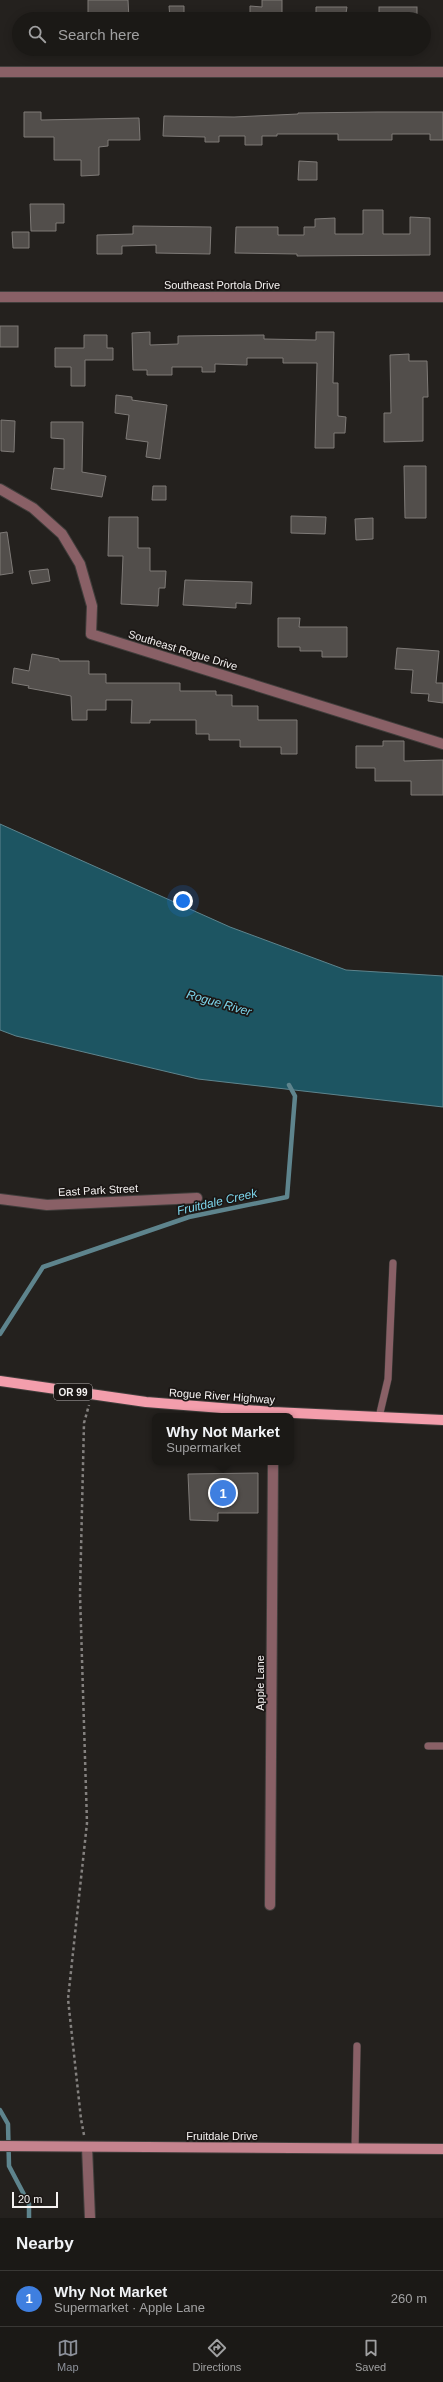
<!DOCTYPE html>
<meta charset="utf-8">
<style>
body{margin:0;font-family:Arial,sans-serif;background:#24221f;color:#f1f3f6}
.scale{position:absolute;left:12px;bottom:10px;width:46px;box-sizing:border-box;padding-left:4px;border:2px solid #f5f2f1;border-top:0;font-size:11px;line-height:14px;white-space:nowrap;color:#f5f2f1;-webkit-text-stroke:3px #1b1715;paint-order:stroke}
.you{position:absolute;left:183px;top:901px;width:14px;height:14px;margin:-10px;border:3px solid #fff;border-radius:50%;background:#1a73e8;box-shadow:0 0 0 6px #1a73e833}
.badge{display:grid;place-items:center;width:26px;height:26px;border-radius:50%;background:#8c9099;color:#fff;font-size:13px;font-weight:700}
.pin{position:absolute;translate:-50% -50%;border:2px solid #fff;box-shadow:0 1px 4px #0006}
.popup{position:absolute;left:152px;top:1413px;width:142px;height:52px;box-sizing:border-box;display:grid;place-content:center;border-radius:8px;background:#1b1916;filter:drop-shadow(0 1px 3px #0005);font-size:13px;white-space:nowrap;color:#a0a0a1}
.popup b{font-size:15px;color:#f1f3f6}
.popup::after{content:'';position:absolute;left:50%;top:100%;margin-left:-8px;border:8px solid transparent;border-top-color:#1b1916}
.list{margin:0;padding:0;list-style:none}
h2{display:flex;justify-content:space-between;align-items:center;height:52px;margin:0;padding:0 16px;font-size:17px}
h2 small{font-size:13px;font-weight:400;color:#a0a0a1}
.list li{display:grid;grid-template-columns:26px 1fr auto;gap:12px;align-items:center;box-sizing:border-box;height:56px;padding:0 16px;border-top:1px solid #393835}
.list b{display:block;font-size:15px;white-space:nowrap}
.list p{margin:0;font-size:13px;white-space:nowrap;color:#a0a0a1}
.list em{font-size:13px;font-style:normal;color:#a0a0a1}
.icon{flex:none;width:22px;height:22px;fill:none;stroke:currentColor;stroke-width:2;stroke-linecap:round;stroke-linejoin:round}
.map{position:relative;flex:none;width:443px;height:2218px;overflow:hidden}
.search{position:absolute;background:#1b1916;box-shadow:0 2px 10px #0003;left:12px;right:12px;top:12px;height:44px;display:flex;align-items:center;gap:10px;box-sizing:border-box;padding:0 14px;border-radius:22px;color:#a0a0a1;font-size:15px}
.sheet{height:108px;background:#1b1916}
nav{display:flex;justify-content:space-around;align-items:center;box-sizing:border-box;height:56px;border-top:1px solid #393835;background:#1b1916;font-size:11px;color:#a0a0a1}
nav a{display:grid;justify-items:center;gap:2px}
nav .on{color:#8c9099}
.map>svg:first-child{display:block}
.water{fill:#1d5562;stroke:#5e848d}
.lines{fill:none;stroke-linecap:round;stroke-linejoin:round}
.stream{stroke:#5e848d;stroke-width:4.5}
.building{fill:#524e4b;stroke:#7e7a77}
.lane-casing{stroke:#413e3c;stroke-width:8}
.street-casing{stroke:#413e3c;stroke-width:12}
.secondary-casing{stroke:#413e3c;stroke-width:12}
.primary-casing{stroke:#413e3c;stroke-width:12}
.path{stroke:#84817f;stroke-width:2.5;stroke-dasharray:3 3;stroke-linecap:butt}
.lane{stroke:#896066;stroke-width:7}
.street{stroke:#896066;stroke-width:10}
.secondary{stroke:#c5838e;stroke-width:10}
.primary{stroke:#f39eac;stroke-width:10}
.labels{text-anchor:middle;stroke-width:3.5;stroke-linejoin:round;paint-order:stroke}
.shield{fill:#1b1715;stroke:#b4b0af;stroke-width:1}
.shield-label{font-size:10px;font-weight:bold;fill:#f5f2f1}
.street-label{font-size:11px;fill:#f5f2f1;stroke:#1b1715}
.water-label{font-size:12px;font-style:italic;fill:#7dd6ec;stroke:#1b1715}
</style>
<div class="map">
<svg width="443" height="2218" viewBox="0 0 443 2218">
<rect width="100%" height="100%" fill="#24211e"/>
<!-- water -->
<polygon class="water" points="0,824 230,927 346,970 443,976 443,1107 198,1079 16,1036 0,1030"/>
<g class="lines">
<!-- stream -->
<g class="stream">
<polyline points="0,1334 43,1267 189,1217 287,1197 295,1096 289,1085"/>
<polyline points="0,2110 8,2124 9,2166 29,2204 29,2218"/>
</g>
</g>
<!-- building -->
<g class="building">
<polygon points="88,0 128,0 129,19 88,19"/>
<polygon points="262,0 282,0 282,19 250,19 250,6 262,7"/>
<polygon points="169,6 184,6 184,19 170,19"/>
<polygon points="316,7 347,7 345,19 316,19"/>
<rect x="379" y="7" width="38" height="12"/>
<polygon points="24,112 41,112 41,120 139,118 140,140 108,140 108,146 99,147 99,175 81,176 81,160 54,160 54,137 24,137"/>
<polygon points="377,112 443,112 443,140 430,140 430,134 392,134 392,140 338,140 338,134 277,134 277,136 262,136 262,145 245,145 245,136 219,136 219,142 205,142 205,137 163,136 164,116 234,117 298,114 298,113"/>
<polygon points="299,161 317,162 317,180 298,180"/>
<polygon points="30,204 64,204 64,223 56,223 56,231 31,231"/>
<polygon points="363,210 383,210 383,234 410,234 410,217 430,218 430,255 297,256 297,254 235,253 236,227 278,227 278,235 304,235 304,227 315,227 315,219 335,218 335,234 363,234"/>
<polygon points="133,226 211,227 210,254 156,253 156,245 122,246 122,254 97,254 97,235 133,234"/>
<polygon points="12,232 29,232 29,248 13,248"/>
<rect x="0" y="326" width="18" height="21"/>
<polygon points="150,332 150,345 178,344 178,336 264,335 264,339 316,340 316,332 334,332 333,383 338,383 338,416 346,417 345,433 334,433 334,448 315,448 317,363 283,363 283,358 247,358 247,365 215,364 215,372 202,372 202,367 172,367 172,375 147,375 147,370 133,370 132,333"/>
<polygon points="84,335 107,335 107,348 113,348 113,360 85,360 85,386 71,386 71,367 55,367 55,348 84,348"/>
<polygon points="409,354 409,361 427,361 428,397 423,397 423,441 384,442 384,413 391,413 390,355"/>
<polygon points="116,395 132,397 132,400 167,405 160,459 146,457 148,442 126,439 129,415 115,413"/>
<polygon points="1,420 15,421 14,452 1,451"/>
<polygon points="51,422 83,422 82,472 106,476 102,497 51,489 54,468 64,469 64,439 51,438"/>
<polygon points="404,466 426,466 426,518 405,518"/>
<polygon points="153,486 166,486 166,500 152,500"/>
<polygon points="291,516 326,517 325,534 291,533"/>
<polygon points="109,517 138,517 138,548 150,548 150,571 166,571 165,588 159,588 158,606 121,604 123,556 108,556"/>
<polygon points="373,518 373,539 356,540 355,519"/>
<polygon points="7,532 13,573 0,575 0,533"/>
<polygon points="48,569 50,581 32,584 29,571"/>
<polygon points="185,580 252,582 251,604 236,603 236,608 183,605"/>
<polygon points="278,618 300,618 299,627 347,627 347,657 322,657 322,651 300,651 300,647 278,647"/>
<polygon points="397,648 439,651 436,683 443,683 443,703 428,701 429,694 411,693 413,670 395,669"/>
<polygon points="32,654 59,659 59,661 89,661 89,674 106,674 106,683 180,683 180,691 216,691 216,695 232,695 232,706 258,706 258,720 297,720 297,754 281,754 281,747 240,747 240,740 209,740 209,734 196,734 196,720 150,720 150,723 131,723 132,700 106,700 106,710 87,710 87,720 72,720 71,696 28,688 29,686 12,683 14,668 29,671"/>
<polygon points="383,741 404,741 404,761 443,760 443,795 411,795 411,781 375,781 375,768 356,768 356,746 383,746"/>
<polygon points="258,1473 258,1513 218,1513 218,1521 190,1520 188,1474"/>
</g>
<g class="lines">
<!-- lane casing -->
<g class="lane-casing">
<g id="lane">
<polyline points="379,1417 388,1379 393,1263"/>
<polyline points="428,1746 443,1746"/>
<polyline points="355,2149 357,2046"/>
</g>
</g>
<!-- street casing -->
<g class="street-casing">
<g id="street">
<polyline points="0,72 443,72"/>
<polyline points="0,297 443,297"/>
<polyline points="0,489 33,508 62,534 80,564 92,606 91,634 443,744"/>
<polyline points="0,1199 47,1205 197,1198"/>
<polyline points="270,1905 273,1462"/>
<polyline points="87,2147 90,2218"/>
</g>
</g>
<!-- secondary casing -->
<g class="secondary-casing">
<polyline id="secondary" points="0,2146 443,2149"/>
</g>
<!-- primary casing -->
<g class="primary-casing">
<polyline id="primary" points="0,1381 146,1402 273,1412 443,1420"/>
</g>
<!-- path -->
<polyline class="path" points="84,2135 81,2119 68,1999 87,1823 80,1594 84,1423 89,1405"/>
<!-- lane -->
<use href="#lane" class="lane"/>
<!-- street -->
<use href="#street" class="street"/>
<!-- secondary -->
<use href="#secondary" class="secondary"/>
<!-- primary -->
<use href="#primary" class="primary"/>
</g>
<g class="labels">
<!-- shield labels -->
<rect class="shield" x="54" y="1384" width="38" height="16" rx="3"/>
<g class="shield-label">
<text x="73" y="1396">OR 99</text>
</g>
<!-- street labels -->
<g class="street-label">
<text x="222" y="289">Southeast Portola Drive</text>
<text transform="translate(183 650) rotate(17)" y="4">Southeast Rogue Drive</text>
<text transform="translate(98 1190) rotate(-3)" y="4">East Park Street</text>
<text transform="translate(222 1396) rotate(4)" y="4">Rogue River Highway</text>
<text transform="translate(260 1683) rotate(-90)" y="4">Apple Lane</text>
<text x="222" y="2140">Fruitdale Drive</text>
</g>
<!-- water labels -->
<g class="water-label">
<text transform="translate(219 1003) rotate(16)" y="4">Rogue River</text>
<text transform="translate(217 1202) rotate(-13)" y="4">Fruitdale Creek</text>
</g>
</g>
</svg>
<div class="scale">20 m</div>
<div class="you"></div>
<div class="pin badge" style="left:223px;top:1493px;background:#3f7fe0">1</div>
<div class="popup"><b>Why Not Market</b>Supermarket</div>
<div class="search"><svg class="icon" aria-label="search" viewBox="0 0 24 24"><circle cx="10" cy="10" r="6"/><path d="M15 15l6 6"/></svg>Search here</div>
</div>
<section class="sheet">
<h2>Nearby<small></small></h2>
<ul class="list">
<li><span class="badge" style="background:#3f7fe0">1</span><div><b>Why Not Market</b><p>Supermarket · Apple Lane</p></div><em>260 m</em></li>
</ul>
</section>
<nav>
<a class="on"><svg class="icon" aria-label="map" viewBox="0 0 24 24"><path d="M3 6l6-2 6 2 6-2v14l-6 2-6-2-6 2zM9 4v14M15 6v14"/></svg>Map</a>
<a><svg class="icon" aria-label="directions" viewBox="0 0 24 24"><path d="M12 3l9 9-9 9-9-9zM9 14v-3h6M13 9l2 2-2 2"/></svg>Directions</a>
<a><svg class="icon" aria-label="saved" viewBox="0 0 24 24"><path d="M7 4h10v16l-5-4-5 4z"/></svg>Saved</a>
</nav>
